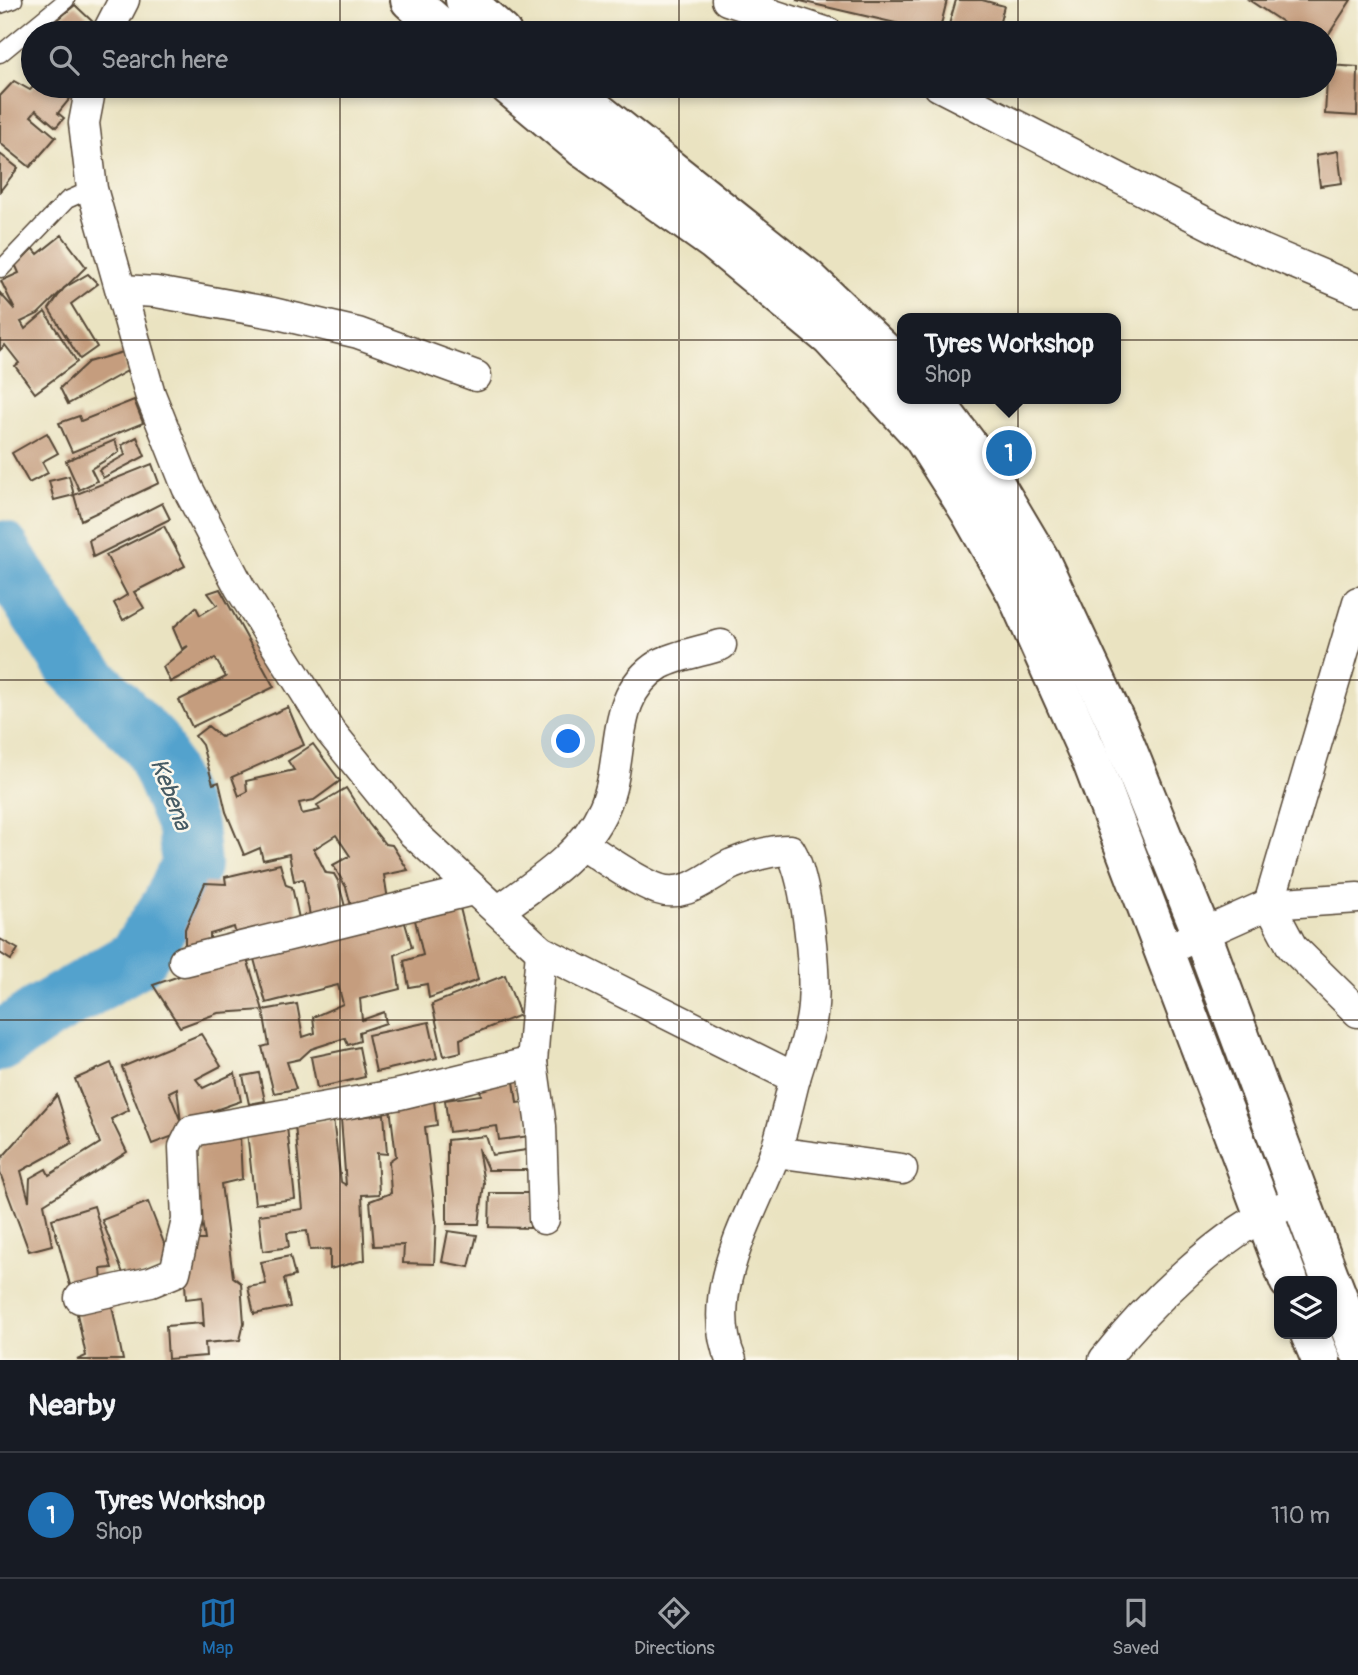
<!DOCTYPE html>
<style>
body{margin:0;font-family:Pangolin,sans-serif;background:#242831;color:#f1f3f6}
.controls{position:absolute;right:21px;bottom:21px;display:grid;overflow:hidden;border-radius:14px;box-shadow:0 4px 10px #0003}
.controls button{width:63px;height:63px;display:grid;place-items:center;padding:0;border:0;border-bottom:2px solid #363941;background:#171b24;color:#f1f3f6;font:35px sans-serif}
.you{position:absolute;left:569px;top:742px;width:24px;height:24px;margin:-18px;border:5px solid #fff;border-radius:50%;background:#1a73e8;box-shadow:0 0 0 10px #1a73e833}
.badge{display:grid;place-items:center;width:46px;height:46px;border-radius:50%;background:#1f6fb2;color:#fff;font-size:23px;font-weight:700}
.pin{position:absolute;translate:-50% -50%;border:4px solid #fff;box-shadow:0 2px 7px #0006}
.popup{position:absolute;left:897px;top:313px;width:224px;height:91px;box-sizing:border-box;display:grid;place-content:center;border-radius:14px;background:#171b24;filter:drop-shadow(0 2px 5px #0005);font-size:23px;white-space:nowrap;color:#9ea1a6}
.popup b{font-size:26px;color:#f1f3f6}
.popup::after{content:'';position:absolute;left:50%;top:100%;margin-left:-14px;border:14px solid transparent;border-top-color:#171b24}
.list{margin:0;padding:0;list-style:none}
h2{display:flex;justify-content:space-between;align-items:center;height:91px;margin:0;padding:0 28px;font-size:30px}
h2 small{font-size:23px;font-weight:400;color:#9ea1a6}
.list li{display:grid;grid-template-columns:46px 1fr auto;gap:21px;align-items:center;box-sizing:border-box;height:126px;padding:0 28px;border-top:2px solid #363941}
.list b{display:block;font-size:26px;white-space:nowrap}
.list p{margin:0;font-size:23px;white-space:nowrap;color:#9ea1a6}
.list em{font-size:23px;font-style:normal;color:#9ea1a6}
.icon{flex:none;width:38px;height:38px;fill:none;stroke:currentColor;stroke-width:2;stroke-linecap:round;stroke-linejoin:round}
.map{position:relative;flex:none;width:1358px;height:1360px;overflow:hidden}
.search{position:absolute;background:#171b24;box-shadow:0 4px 10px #0003;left:21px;right:21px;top:21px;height:77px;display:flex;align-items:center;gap:18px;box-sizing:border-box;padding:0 24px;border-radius:38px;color:#9ea1a6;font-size:26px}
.sheet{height:217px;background:#171b24}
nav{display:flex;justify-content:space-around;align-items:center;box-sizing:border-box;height:98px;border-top:2px solid #363941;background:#171b24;font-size:19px;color:#9ea1a6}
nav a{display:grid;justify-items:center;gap:4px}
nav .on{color:#1f6fb2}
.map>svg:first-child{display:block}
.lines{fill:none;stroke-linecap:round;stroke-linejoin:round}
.river{stroke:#53a2cd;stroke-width:60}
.building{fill:#c59d7e;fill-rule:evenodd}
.service-casing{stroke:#554636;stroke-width:19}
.minor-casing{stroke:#554636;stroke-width:33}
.secondary-casing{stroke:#554636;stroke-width:42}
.primary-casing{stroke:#554636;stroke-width:42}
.service{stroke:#fff;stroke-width:16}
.minor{stroke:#fff;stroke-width:30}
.secondary{stroke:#fff;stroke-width:38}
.primary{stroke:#fff;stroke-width:38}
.grid{fill:none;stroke:#3b2a1e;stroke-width:2;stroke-opacity:0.55}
.labels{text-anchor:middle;stroke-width:5;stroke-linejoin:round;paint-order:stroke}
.water-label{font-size:24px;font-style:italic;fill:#455a64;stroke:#fbf7ec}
</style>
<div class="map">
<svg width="1358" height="1360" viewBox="0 0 1358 1360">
<rect width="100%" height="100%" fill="#fbf7ec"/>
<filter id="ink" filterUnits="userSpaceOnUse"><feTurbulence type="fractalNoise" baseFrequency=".0143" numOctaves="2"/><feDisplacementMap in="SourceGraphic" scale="14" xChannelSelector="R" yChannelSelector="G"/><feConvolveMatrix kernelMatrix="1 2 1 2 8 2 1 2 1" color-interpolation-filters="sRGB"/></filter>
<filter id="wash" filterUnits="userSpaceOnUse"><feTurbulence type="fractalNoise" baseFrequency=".00686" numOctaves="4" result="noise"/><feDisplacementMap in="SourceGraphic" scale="28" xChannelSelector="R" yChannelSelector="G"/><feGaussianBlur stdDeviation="1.57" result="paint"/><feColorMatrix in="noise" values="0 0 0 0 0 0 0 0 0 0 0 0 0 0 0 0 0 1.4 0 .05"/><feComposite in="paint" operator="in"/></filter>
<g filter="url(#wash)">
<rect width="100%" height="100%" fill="#eae3c1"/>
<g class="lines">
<!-- river -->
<polyline class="river" points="0,550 73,664 152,745 187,827 191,865 171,906 136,959 38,1016 0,1042"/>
</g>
<g id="blocks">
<!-- building -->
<g class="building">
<polygon points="796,0 947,0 939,33"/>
<polygon points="956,0 982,0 1004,6 997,33 967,33 948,28"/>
<polygon points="1249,0 1351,0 1325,40 1325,33 1299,33"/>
<polygon points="75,5 94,23 90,33 42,33"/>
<polygon points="1328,65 1358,67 1357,116 1325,114"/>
<polygon points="14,81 30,90 34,86 71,86 77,90 58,113 64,118 56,127 36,110 31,116 56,137 30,167 0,143 0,96"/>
<polygon points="1338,151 1342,183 1320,186 1316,155"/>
<polygon points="0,154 18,168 0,191"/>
<polygon points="62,235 86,267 38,314 21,322 25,329 45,312 77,362 35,393 15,366 19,363 5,345 0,350 0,293 15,310 1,281 19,273 15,264 33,248 38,254"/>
<polygon points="88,274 98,284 71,304 97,347 80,359 49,309 64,288"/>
<polygon points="123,352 127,371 68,404 60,388 88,362"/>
<polygon points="134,400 143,423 72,452 59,423 79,416 81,421"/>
<polygon points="47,433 58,453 42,462 48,473 29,483 12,453"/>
<polygon points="137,437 145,456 103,478 99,470 125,455 122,445"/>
<polygon points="115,440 119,452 91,469 97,481 79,490 66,461"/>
<polygon points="152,464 159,483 81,520 74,495"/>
<polygon points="69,476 74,495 54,500 49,481"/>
<polygon points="162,503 170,519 93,557 89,540"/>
<polygon points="164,526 185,566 134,592 144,608 123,620 114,603 127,595 106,555"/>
<polygon points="220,589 274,687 192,727 179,700 226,677 215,658 170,682 163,667 188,646 182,649 173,628 196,607 200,615 217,605 208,593"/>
<polygon points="288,707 304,745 232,777 239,796 247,792 246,781 294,770 288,761 313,744 340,781 314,800 299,803 302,814 320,810 317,805 346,788 369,824 385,844 392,845 408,870 384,875 389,906 353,913 346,887 333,865 350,856 336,835 314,849 326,873 334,874 338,881 347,914 311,921 303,879 294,881 289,854 263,860 260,848 244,855 226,812 219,782 213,784 202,745 195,736 208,726 221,737"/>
<polygon points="280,864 286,885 292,887 300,923 236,935 234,927 210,934 210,945 185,949 185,929 205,883 226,884 225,877"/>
<polygon points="460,908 478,980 429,998 427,984 409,987 404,961 423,955 415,920"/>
<polygon points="405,923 412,947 395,955 400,989 360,999 362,1020 384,1012 386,1023 359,1032 360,1041 348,1045 345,1038 311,1049 300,1059 287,1062 296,1089 274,1093 262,1047 269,1045 263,1010 218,1013 180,1027 153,985 194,971 247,959 263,1010 297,1004 303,1037 315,1033 313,1017 343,1004 338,985 266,1003 254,959 346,934"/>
<polygon points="0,939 18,949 11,960 0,953"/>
<polygon points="505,975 520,1015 460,1039 461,1052 444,1056 432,1004"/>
<polygon points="429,1022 437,1058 376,1072 368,1035"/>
<path d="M201 1034 221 1066 196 1079 203 1088 235 1073 241 1101 181 1122 184 1132 152 1144 122 1067ZM177 1088 181 1122 169 1092Z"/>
<polygon points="359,1047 365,1077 317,1088 311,1057"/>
<polygon points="111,1063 129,1110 111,1119 127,1152 44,1204 52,1245 29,1251 0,1173 0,1160 57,1095 72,1143 21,1171 29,1201 30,1178 46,1169 49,1175 100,1143 75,1079"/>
<polygon points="259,1073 265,1101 249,1104 243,1076"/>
<polygon points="514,1081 517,1103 525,1102 530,1136 499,1140 497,1126 449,1132 445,1100 481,1095 480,1086"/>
<polygon points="434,1101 437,1125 425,1127 436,1222 434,1264 403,1263 404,1245 374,1246 370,1201 391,1193 389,1161 396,1156 390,1107"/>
<polygon points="384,1114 387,1154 377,1153 379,1194 362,1195 365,1260 330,1269 330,1249 310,1250 307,1231 287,1233 289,1247 263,1251 259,1215 303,1209 295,1125 333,1119 341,1182 346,1185 341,1119"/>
<polygon points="287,1127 295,1199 255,1204 247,1132"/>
<polygon points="486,1136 492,1155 527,1150 527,1170 488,1170 478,1148 484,1183 479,1224 447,1224 447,1140"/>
<polygon points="240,1137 242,1179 221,1184 233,1277 241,1283 244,1323 240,1340 205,1343 206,1356 168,1359 166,1326 202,1323 204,1327 202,1297 186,1299 184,1267 193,1240 205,1240 197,1188 198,1143"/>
<polygon points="490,1193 533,1193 530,1228 489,1227"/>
<polygon points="148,1202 172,1264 126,1281 102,1220"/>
<polygon points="94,1206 112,1268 101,1269 102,1280 70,1285 52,1219"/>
<polygon points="448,1231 477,1235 469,1267 442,1262"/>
<polygon points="290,1256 295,1276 284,1279 290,1307 254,1314 248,1287 266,1284 261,1262"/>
<polygon points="111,1301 123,1360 77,1360 86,1356 76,1309"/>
</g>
</g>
</g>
<g filter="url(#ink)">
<use href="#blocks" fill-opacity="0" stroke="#554636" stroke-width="2"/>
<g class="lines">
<!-- service casing -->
<g class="service-casing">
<g id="service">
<polyline points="0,5 14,0"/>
<polyline points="0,54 66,0"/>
<polyline points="1,269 67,200 92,189"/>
</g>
</g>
<!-- minor casing -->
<g class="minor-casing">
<g id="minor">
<polyline points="727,0 828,33"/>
<polyline points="107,33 124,0"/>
<path d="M91 86 84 123 92 189 150 394 187 487 240 588 330 731 412 832 541 951 795 1078C788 1104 783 1131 774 1156 751 1217 702 1294 731 1360"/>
<polyline points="939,86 1244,242 1358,290"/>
<polyline points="122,290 156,292 273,313 358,333 476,376"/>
<polyline points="1358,602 1269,904 1292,947 1358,1012"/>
<path d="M583 845C606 859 632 879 658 889 687 899 708 875 732 864 749 857 771 850 790 850 808 880 817 979 812 1015 809 1036 801 1058 795 1078"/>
<path d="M498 911C538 882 583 855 604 808 626 760 607 696 660 664 677 655 703 651 721 645"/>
<polyline points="1182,943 1269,904 1358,898"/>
<polyline points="184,961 473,890"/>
<polyline points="532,1062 541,1126 544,1219"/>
<polyline points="775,1152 902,1169"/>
<polyline points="80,1298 151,1282 175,1272 187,1220 184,1147 192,1131 400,1094 532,1062 541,951"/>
<path d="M1104 1360C1143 1310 1224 1229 1283 1207"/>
</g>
</g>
<!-- secondary casing -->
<g class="secondary-casing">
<g id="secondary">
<polyline points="410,0 447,33"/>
<polyline points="465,0 502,33"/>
<polyline points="509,86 583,148 715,242 830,337 922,436 969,510 1016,593 1092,762 1289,1281"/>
<polyline points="565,86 808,279 902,369"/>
<polyline points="933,399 986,469 1040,560 1119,729 1202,934 1331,1281"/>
<polyline points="1332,1282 1358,1349"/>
<polyline points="1310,1334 1321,1360"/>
</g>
</g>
<!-- primary casing -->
<g class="primary-casing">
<polyline id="primary" points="583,148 606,120"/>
</g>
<!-- service -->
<use href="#service" class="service"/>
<!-- minor -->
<use href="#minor" class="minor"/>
<!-- secondary -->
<use href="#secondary" class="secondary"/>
<!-- primary -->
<use href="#primary" class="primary"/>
</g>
</g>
<!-- grid -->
<path class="grid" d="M340 0V33M679 0V33M1018 0V33M340 86V1360M679 86V1360M1018 86V1360M0 340H1358M0 680H1358M0 1020H1358"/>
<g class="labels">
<!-- water labels -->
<g class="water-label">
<text transform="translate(171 794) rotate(69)" y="8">Kebena</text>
</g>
</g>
</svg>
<div class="controls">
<button><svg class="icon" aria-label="layers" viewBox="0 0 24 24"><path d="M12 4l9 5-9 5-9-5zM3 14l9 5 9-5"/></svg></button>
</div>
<div class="you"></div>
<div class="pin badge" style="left:1009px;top:453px">1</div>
<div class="popup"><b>Tyres Workshop</b>Shop</div>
<div class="search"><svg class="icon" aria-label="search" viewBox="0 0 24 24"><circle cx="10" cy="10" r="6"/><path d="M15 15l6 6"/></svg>Search here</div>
</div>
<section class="sheet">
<h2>Nearby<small></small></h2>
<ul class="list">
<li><span class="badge">1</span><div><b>Tyres Workshop</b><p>Shop</p></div><em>110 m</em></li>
</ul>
</section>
<nav>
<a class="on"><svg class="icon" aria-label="map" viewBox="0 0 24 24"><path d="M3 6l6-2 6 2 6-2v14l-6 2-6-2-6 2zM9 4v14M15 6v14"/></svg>Map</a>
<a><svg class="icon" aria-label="directions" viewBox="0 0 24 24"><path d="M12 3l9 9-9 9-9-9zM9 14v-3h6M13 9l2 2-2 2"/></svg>Directions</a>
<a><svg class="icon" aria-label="saved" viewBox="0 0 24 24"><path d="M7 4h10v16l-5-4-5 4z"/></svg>Saved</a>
</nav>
